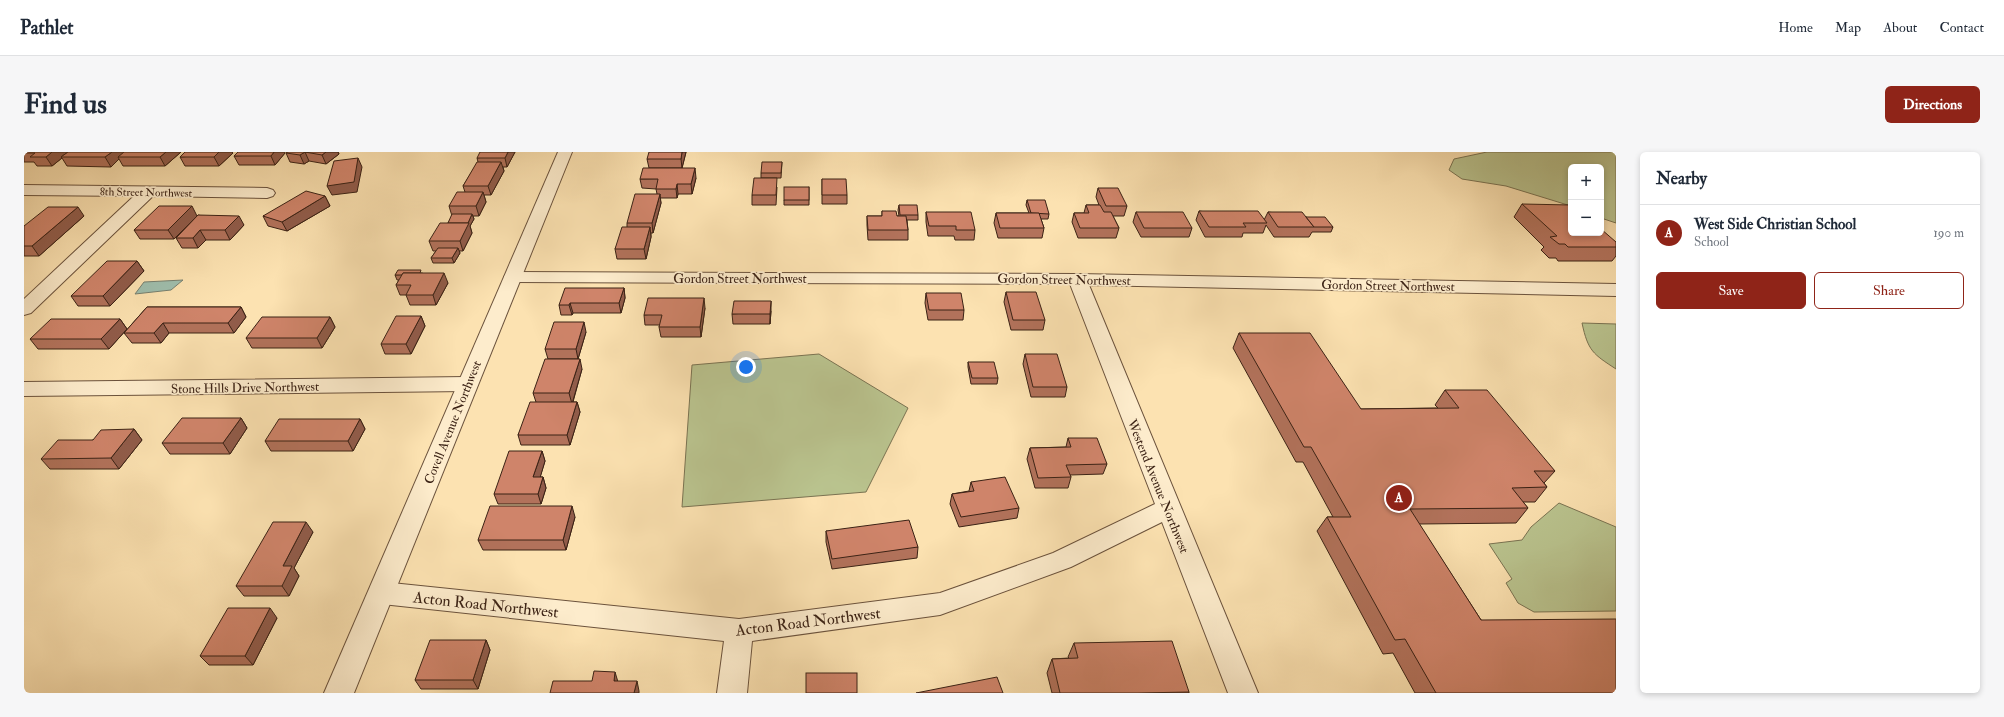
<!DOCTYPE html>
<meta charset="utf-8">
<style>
body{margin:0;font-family:"IM FELL Double Pica",serif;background:#f6f6f7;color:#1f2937}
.controls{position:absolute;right:12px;top:12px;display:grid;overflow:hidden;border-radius:6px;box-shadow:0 2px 6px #0003}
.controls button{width:36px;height:36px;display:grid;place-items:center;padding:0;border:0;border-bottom:1px solid #e0e1e3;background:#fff;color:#1f2937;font:20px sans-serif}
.you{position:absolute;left:722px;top:215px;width:14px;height:14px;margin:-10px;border:3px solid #fff;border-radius:50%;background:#1a73e8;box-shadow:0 0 0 6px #1a73e833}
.badge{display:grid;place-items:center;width:26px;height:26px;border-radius:50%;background:#8f2418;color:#fff;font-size:13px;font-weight:700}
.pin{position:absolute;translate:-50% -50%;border:2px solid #fff;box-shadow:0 1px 4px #0006}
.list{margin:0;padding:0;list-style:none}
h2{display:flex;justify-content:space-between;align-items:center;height:52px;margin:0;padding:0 16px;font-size:17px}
h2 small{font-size:13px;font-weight:400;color:#747a83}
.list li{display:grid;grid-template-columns:26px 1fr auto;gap:12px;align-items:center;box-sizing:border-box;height:56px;padding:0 16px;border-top:1px solid #e0e1e3}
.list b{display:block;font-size:15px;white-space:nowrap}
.list p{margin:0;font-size:13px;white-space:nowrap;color:#747a83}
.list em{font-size:13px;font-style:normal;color:#747a83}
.actions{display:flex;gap:8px;padding:12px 16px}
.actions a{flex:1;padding:9px 0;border:1px solid #8f2418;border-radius:6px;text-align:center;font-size:14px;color:#8f2418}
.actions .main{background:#8f2418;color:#fff}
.map{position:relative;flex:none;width:1592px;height:541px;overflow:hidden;border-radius:6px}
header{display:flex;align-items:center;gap:24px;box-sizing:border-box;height:56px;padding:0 20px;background:#fff;border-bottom:1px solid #e0e1e3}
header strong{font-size:19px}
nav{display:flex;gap:22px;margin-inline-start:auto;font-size:14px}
.intro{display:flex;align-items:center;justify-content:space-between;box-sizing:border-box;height:96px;padding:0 24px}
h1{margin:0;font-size:28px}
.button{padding:10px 18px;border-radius:6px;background:#8f2418;color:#fff;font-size:14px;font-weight:700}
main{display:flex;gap:24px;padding:0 24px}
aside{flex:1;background:#fff;border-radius:6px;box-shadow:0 2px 6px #0003}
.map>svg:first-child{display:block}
.green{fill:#bac48f;stroke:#7a7352}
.water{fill:#9fbead;stroke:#778070}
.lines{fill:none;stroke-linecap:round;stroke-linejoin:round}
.minor-casing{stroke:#6b523c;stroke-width:2}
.tertiary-casing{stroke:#6b523c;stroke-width:2}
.minor{fill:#fdeccc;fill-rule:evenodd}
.tertiary{fill:#fdeccc;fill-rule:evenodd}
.wall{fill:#b2725b;stroke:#3b2215}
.shaded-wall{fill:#915c4a;stroke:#3b2215}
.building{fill:#cf846a;stroke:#3b2215}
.labels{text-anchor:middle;stroke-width:3.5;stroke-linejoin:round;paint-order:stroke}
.far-street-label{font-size:11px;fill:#3b2215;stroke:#fdeccc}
.street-label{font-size:13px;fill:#3b2215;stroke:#fdeccc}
.near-street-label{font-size:16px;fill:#3b2215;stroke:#fdeccc}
</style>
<header>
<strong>Pathlet</strong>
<nav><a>Home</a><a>Map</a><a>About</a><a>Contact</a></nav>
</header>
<div class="intro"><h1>Find us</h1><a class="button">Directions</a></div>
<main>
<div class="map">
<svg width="1592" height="541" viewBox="0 0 1592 541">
<rect width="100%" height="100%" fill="#fce2b1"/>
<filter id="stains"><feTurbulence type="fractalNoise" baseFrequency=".005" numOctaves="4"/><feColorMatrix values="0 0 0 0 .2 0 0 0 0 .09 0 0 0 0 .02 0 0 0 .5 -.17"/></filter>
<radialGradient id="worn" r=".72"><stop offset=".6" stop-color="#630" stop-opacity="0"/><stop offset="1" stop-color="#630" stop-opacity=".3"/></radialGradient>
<!-- green -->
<g class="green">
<polygon points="1463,0 1592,0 1592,71 1577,66 1577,15 1547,15 1547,54 1482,34 1438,27 1425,18 1430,7"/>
<path d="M1558 171 1592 172V217C1569 202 1564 199 1558 171Z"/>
<polygon points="795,202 884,256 842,340 658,355 668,213"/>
<polygon points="1535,351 1592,375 1592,459 1510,460 1494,451 1482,431 1488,427 1465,392 1498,388 1507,375"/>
</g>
<!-- water -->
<polygon class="water" points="159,128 147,138 111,142 120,130"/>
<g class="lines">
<!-- minor casing -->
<g class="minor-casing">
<g id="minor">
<polygon points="0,33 243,36 249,38 251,41 249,44 243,46 129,44 7,161 0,163 0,147 110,44 0,43"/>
<polygon points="489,120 1053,122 1592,132 1592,144 1065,133 1234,541 1204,541 1138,370 1047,415 916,463 728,489 723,541 693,541 700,489 358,452 349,449 345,441 349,433 358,430 715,467 916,441 1029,401 1131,352 1046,132 489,130 483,129 480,125 483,121"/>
<polygon points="443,225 450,227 454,232 450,237 443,239 0,244 0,230"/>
</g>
</g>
<!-- tertiary casing -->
<g class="tertiary-casing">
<polygon id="tertiary" points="534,0 548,0 330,541 300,541"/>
</g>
<!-- minor -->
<use href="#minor" class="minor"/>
<!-- tertiary -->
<use href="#tertiary" class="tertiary"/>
</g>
<!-- wall -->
<g class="wall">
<polygon points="0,0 157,0 141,14 99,14 95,7 87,15 43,14 38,6 28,14 13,14 10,10 0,10"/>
<polygon points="264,0 314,0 315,2 302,12 285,9 280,12 266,10 262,1"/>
<polygon points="491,0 483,15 479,15 480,19 467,43 460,43 462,50 455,64 449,64 450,67 446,74 448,81 439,99 435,99 436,101 430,111 409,111 407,106 412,99 409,99 405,89 424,71 428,64 425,54 441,40 439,34 454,10 453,6"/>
<polygon points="662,0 658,16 625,16 623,7"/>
<polygon points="209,1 195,14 161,14 156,5"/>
<polygon points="261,1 251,13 215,13 210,4"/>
<polygon points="758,10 757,26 737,26 737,21"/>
<polygon points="672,26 668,42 654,42 653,46 636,46 637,51 629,81 627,81 627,85 622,107 593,107 591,97 603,75 603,71 633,42 632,37 618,36 616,27"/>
<polygon points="798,27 823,43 823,52 798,52"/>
<polygon points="753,35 752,53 728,53 728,43"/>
<polygon points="785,35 785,53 760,53 760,48"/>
<polygon points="1074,36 1103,54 1100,64 1089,64 1095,76 1092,86 1054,86 1048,70 1050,61 1060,61 1062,53 1075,53 1072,45"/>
<polygon points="301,44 306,54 263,79 244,74 239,64"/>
<polygon points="1003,48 1025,62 1024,67 1017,67 1020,76 1018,86 974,86 970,71 972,61 1005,61 1002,53"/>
<polygon points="1498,52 1592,90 1592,104 1588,109 1534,109 1532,106 1525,106 1517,98 1520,95 1490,65"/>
<polygon points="875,53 894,63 894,68 883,68 884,78 884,88 844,88 843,73 843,64 858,64 858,59 873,64 875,64 874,58"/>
<polygon points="1175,59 1240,68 1244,60 1282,65 1309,75 1307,80 1288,80 1285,85 1250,85 1242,73 1239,81 1219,81 1218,85 1181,85 1172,68"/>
<polygon points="902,60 951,78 950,88 931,88 930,84 904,84 902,70"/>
<polygon points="1112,60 1168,76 1165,85 1117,85 1109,70"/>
<polygon points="174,63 220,73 206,88 182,88 174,96 158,96 152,86"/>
<polygon points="60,64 15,104 0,104 0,74"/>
<polygon points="173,64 150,87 116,87 110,78"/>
<polygon points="113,109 120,119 86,154 54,154 47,144"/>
<polygon points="398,121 424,131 412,153 386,153 382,143 376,143 372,133 375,128 373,128 371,123"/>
<polygon points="600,136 601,146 597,161 549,161 548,163 537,163 535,153"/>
<polygon points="982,140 1021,168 1019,178 987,178 980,150"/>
<polygon points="902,141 940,158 939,168 904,168 901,151"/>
<polygon points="123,155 217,155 222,165 210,181 145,181 137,191 108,191 100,181"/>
<polygon points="681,156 677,185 637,185 635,175 636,173 621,173 620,163"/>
<polygon points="747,159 746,172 709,172 708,162"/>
<polygon points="397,164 401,174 387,202 361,202 357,192"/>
<polygon points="306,165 311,175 298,196 228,196 222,186"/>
<polygon points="96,167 103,177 85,197 14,197 6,187"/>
<polygon points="562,180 554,207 524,207 521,197"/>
<polygon points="1215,181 1337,257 1414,256 1411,253 1421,238 1531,319 1520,331 1523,335 1511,350 1499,350 1504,356 1492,371 1395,372 1457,468 1592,541 1391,541 1369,501 1359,502 1293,379 1303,365 1309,365 1279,310 1272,310 1209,196"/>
<polygon points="1001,202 1043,235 1041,245 1007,245 999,212"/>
<polygon points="944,210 974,226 973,232 947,232 944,215"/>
<polygon points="558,217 549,250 553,250 556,260 546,293 497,293 494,283 512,250 509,241"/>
<polygon points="217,266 223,276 206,302 146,302 138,291"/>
<polygon points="336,267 341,277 329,299 247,299 241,289"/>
<polygon points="110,277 118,288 95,317 26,317 17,307 69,288"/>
<polygon points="1044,286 1083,312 1079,322 1046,323 1047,325 1044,336 1011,336 1003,307 1006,296 1042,295"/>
<polygon points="518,299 521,309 516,325 519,325 522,336 517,352 474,352 470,342"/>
<polygon points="947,330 995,356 993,366 935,375 926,352 928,342 945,339"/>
<polygon points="551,365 542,398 459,398 454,388"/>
<polygon points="802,379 894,395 893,406 808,417 802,390"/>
<polygon points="289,380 270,416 275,424 265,444 220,444 212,434"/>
<polygon points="253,466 229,513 185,513 176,504"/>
<polygon points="462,488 466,498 454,537 397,537 391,528"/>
<polygon points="1050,491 1165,540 1165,541 1028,541 1023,521 1028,507 1045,506 1044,505"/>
</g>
<!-- shaded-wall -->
<g class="shaded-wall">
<polygon points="28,0 44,0 37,5 38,6 28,14 22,5"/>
<polygon points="88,0 104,0 94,5 95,7 87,15 81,5"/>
<polygon points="142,0 157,0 141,14 136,5"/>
<polygon points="195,0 208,0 209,1 195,14 190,5"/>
<polygon points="250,0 261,0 261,1 251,13 247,4"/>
<polygon points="281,0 285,9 280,12 276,3"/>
<polygon points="302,0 314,0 315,2 302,12 298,3"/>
<polygon points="484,0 491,0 483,15 481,6"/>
<polygon points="658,0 662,0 658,16 657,7"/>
<polygon points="334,6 338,15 333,40 308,43 303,34"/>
<polygon points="477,10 480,19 467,43 464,34"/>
<polygon points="671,16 672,26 668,42 667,32"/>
<polygon points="653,32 654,42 653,46 652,37"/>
<polygon points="459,40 462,50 455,64 452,54"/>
<polygon points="636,42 637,51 629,81 628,71"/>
<polygon points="301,44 306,54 263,79 258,70"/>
<polygon points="168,54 173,64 150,87 144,78"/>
<polygon points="54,55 60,64 15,104 8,94"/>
<polygon points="448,62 450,67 446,74 448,81 439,99 436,89"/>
<polygon points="215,64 220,73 206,88 201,78"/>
<polygon points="626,75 627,85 622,107 620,97"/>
<polygon points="176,78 182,88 174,96 169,86"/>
<polygon points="434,96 436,101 430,111 428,106"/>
<polygon points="113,109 120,119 86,154 79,144"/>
<polygon points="420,121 424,131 412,153 409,143"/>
<polygon points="600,136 601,146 597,161 595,151"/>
<polygon points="680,146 681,156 677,185 676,175"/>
<polygon points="747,149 747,159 746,172 746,162"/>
<polygon points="546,151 549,161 548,163 545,153"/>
<polygon points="217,155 222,165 210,181 204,171"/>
<polygon points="397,164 401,174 387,202 382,192"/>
<polygon points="306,165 311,175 298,196 293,186"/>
<polygon points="96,167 103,177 85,197 77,187"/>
<polygon points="560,170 562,180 554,207 552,197"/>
<polygon points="139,171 145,181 137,191 130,181"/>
<polygon points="556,207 558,217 548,252 545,241"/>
<polygon points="553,250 556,260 546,293 543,283"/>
<polygon points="217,266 223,276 206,302 199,291"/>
<polygon points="336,267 341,277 329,299 324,289"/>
<polygon points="110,277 118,288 95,317 87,306"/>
<polygon points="518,299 521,309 513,336 509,325"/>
<polygon points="519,325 522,336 517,352 514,342"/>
<polygon points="548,354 551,365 542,398 539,388"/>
<polygon points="282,370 289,380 270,416 275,424 265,444 258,434 259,414"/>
<polygon points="246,456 253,466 229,513 221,504"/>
<polygon points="462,488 466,498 454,537 449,528"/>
<polygon points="591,520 594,530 590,529"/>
<polygon points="613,529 615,539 615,541 610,541"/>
</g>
<!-- building -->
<g class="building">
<polygon points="0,0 28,0 22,5 6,5 11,1 0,1"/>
<polygon points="44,0 88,0 81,5 37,5"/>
<polygon points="100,0 142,0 136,5 94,5"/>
<polygon points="161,0 195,0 190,5 156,5"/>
<polygon points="214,0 250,0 247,4 210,4"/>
<polygon points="264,0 281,0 276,3 262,1"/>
<polygon points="281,0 302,0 298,3"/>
<polygon points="456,0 484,0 481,6 453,6"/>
<polygon points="625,0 658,0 657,7 623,7"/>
<polygon points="334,6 330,30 303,34 310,9"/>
<polygon points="453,10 477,10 464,34 439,34"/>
<polygon points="738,10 758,10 757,21 737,21"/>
<polygon points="619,16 671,16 667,32 653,32 652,37 632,37 634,27 616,27"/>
<polygon points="730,26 753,26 752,43 728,43"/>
<polygon points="798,27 822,27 823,43 798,43"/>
<rect x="760" y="35" width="25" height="13"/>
<polygon points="1074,36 1094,36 1103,54 1082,54"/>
<polygon points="282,39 301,44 258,70 239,64"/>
<polygon points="433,40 459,40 452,54 425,54"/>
<polygon points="611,42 636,42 628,71 603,71"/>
<polygon points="1003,48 1021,48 1025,62 1007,61"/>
<polygon points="1498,52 1547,53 1547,81 1577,81 1577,77 1592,90 1592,95 1544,95 1541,92 1535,92 1526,85 1533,84"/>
<polygon points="875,53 893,53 894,63 876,63"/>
<polygon points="1062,53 1076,53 1080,60 1087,60 1095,76 1056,76 1050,61 1065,61"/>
<polygon points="135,54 168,54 144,78 110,78"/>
<polygon points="24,55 54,55 8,94 0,94 0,74"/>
<polygon points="858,59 872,59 873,64 882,64 884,78 844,78 843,64 858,64"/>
<polygon points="1175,59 1234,59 1243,71 1219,71 1222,75 1185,75"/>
<polygon points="902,60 947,60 951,78 932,78 932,74 905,74"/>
<polygon points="1112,60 1159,60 1168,76 1120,76"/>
<polygon points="1244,60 1278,60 1290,75 1254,75"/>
<polygon points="972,61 1015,61 1020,76 976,76"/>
<polygon points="428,62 448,62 444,71 424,71"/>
<polygon points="174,63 215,64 201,78 176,78 169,86 152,86"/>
<polygon points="1282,65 1301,65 1309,75 1290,75"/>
<polygon points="416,71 445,71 436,89 405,89"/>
<polygon points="598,75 626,75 620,97 591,97"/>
<polygon points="414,96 434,96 428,106 407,106"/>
<polygon points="83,109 113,109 79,144 47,144"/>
<polygon points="374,118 397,118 396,121 379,121 378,123 371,123"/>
<polygon points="379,121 420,121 409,143 382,143 387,133 372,133"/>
<polygon points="541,136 600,136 595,151 546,151 545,153 535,153"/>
<polygon points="982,140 1012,140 1021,168 989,168"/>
<polygon points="902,141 937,141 940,158 905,158"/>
<polygon points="624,146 680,146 676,175 635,175 638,163 620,163"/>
<polygon points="710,149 747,149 746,162 708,162"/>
<polygon points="123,155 217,155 204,171 139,171 130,181 100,181"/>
<polygon points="372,164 397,164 382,192 357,192"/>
<polygon points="238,165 306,165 293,186 222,186"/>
<polygon points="27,167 96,167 77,187 6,187"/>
<polygon points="530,170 560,170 552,197 521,197"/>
<polygon points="1215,181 1286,181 1337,257 1435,256 1421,238 1463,238 1531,319 1510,319 1523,335 1488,336 1504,356 1386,357 1457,468 1592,467 1592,541 1412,541 1381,487 1371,488 1303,365 1327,365 1287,295 1280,295"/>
<polygon points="1001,202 1033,202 1043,235 1009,235"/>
<polygon points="521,207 556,207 545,241 509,241"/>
<polygon points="944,210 970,210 974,226 948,226"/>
<polygon points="506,250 553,250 543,283 494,283"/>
<polygon points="158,266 217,266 199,291 138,291"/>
<polygon points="255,267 336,267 324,289 241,289"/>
<polygon points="110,277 87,306 17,307 34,288 69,288 77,278"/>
<polygon points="1044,286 1073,286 1083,312 1042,313 1047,325 1014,326 1006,296 1047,295"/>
<polygon points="485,299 518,299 509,325 519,325 514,342 470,342"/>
<polygon points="981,325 995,356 937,365 928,342 950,339 947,330"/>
<polygon points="466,354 548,354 539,388 454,388"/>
<polygon points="885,368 894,395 808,407 802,379"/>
<polygon points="249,370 282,370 259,414 268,414 258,434 212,434"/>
<polygon points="204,456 246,456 221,504 176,504"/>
<polygon points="406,488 462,488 449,528 391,528"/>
<polygon points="1148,489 1165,540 1114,541 1036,541 1028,507 1054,506 1050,491"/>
<polygon points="570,519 591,520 590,529 613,529 610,541 526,541 529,529 568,529"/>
<rect x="782" y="521" width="51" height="20"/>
<polygon points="973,525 979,541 892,541"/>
</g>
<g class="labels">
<!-- far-street labels -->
<g class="far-street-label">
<text transform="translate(122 40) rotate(1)" y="4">8th Street Northwest</text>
</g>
<!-- street labels -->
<g class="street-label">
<text x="716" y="131">Gordon Street Northwest</text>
<text transform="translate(1040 127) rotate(1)" y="5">Gordon Street Northwest</text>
<text transform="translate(1364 133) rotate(1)" y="5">Gordon Street Northwest</text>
<text transform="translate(221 235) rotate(-1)" y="5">Stone Hills Drive Northwest</text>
<text transform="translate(428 270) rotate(-68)" y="5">Covell Avenue Northwest</text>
<text transform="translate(1135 334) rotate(68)" y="5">Westend Avenue Northwest</text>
</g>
<!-- near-street labels -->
<g class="near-street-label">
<text transform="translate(462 452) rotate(6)" y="6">Acton Road Northwest</text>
<text transform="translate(784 469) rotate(-7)" y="6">Acton Road Northwest</text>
</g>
</g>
<rect width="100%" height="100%" filter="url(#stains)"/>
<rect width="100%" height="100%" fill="url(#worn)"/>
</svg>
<div class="controls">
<button>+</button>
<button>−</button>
</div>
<div class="you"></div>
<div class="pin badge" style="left:1375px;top:346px">A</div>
</div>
<aside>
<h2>Nearby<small></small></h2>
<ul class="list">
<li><span class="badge">A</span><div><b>West Side Christian School</b><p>School</p></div><em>190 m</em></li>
</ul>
<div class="actions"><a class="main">Save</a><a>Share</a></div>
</aside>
</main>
